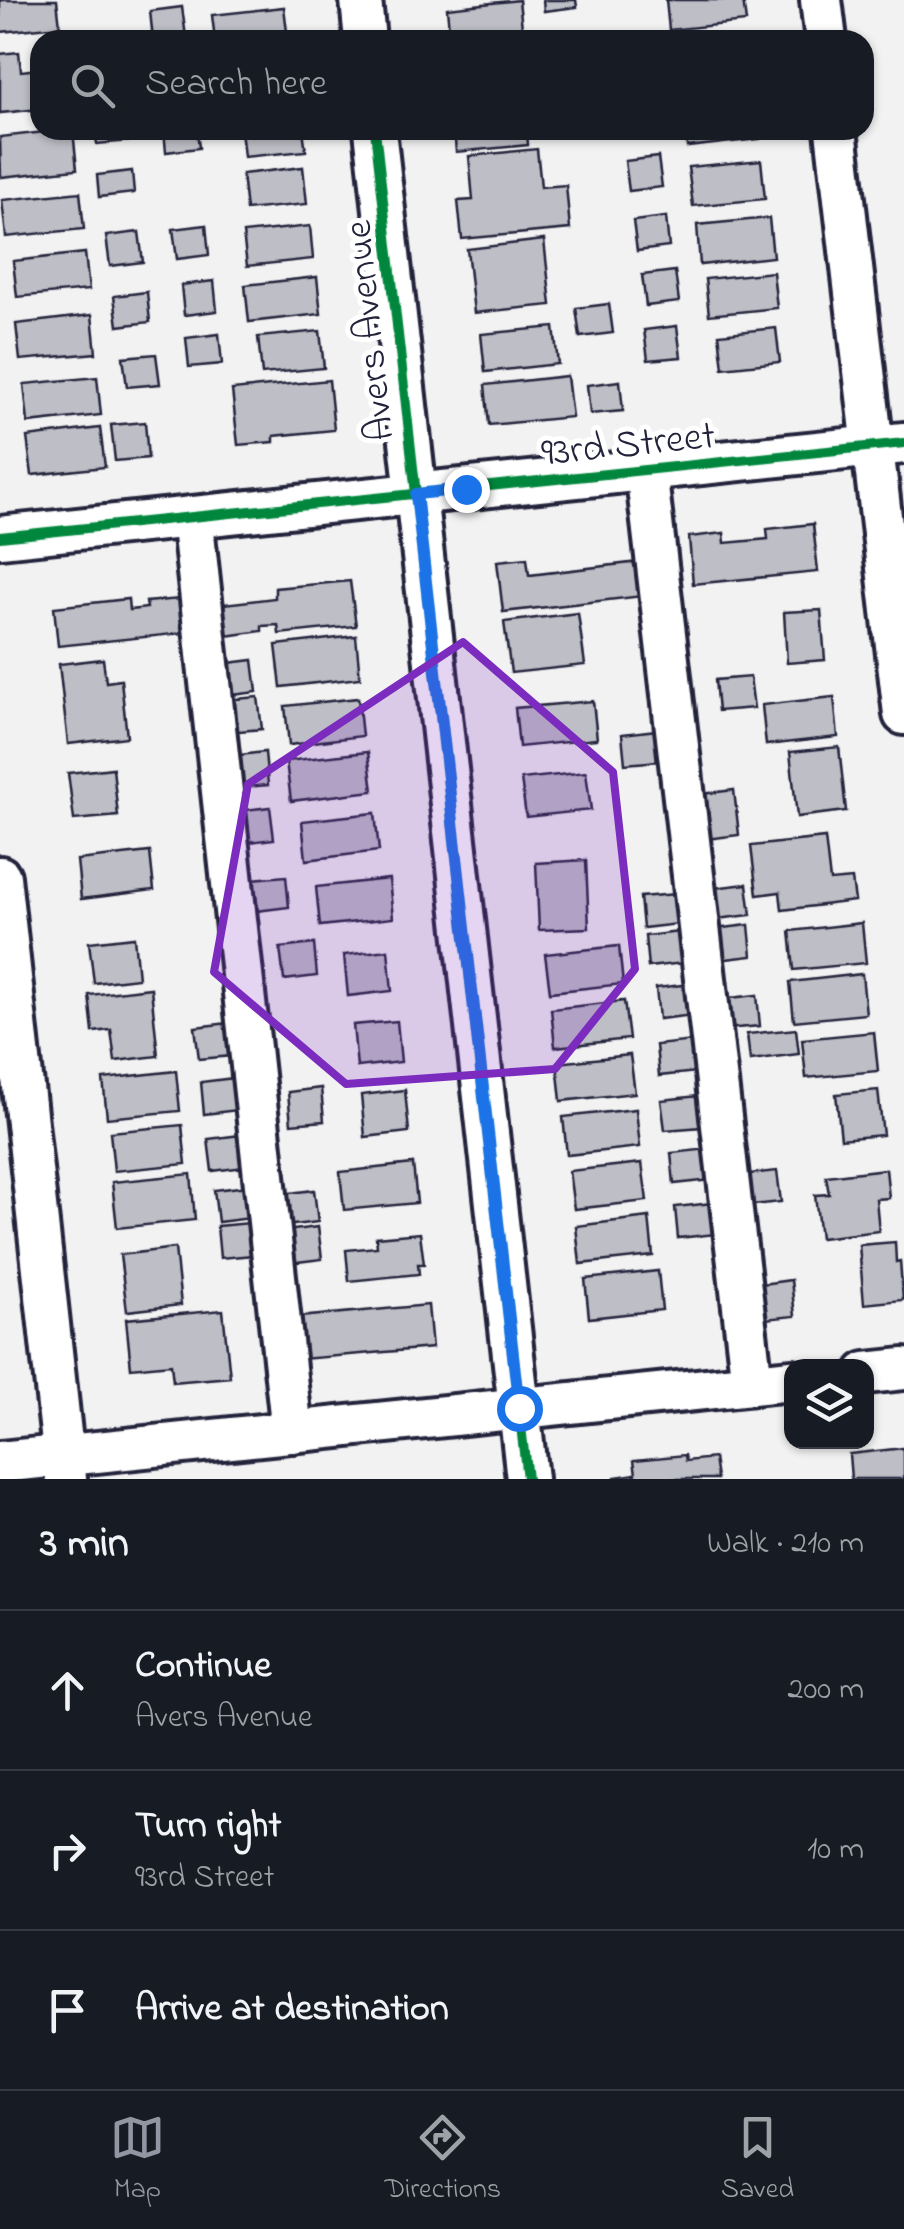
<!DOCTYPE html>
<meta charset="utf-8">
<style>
body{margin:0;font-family:"Indie Flower",sans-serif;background:#242831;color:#f1f3f6}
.controls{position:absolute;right:30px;bottom:30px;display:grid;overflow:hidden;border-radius:20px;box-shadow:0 2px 8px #0004}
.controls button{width:90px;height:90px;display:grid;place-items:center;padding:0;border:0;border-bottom:2px solid #363941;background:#171b24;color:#f1f3f6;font:50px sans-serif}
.stop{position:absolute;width:30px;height:30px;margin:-22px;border:8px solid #1a73e8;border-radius:50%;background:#fff}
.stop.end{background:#1a73e8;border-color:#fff;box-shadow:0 2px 10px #0008}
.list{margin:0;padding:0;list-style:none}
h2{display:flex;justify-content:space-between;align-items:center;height:130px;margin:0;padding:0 40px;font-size:42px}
h2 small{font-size:32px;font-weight:400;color:#9ea1a6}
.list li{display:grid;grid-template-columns:65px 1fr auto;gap:30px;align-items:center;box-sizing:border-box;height:160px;padding:0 40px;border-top:2px solid #363941}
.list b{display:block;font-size:38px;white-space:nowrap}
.list p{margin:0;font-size:32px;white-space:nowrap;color:#9ea1a6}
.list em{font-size:32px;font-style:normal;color:#9ea1a6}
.icon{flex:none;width:55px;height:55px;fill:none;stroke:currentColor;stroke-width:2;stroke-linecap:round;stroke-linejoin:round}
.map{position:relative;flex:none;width:904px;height:1479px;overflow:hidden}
.search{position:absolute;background:#171b24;box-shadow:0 2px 8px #0004;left:30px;right:30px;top:30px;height:110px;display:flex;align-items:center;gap:25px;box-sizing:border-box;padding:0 35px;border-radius:30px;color:#9ea1a6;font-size:38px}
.sheet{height:610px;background:#171b24}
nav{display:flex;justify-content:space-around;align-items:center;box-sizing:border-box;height:140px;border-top:2px solid #363941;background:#171b24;font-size:28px;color:#9ea1a6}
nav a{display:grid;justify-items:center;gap:5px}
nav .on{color:#9495a2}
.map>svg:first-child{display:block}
.building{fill:#bebec6;stroke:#22223b;stroke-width:2.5}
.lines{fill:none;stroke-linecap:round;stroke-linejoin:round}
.minor-casing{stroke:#22223b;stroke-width:48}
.minor{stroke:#fff;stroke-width:40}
.cycleway-casing{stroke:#fff;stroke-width:16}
.cycleway{stroke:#00873e;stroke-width:10}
.route{stroke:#1a73e8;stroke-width:12}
.marked{fill:#7b2cbf;fill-opacity:0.2;stroke:#7b2cbf;stroke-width:8;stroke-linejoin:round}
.labels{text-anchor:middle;stroke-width:10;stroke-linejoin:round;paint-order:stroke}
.street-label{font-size:40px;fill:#22223b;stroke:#fff}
</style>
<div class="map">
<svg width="904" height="1479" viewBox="0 0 904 1479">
<rect width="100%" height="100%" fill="#f2f2f3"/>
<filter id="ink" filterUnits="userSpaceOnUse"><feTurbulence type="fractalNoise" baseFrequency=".01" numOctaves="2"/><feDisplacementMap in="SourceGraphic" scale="20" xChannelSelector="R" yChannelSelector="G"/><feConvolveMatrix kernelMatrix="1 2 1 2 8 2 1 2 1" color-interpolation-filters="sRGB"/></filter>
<g filter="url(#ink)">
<!-- building -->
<g class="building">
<polygon points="0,0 57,0 60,26 0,32"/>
<polygon points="519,0 523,37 495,40 450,40 447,8"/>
<polygon points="543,0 576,0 577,7 544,11"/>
<polygon points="666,0 743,0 746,22 669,30"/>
<polygon points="182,7 186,37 153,40 150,11"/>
<polygon points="284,7 288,40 215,40 212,15"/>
<polygon points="19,52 21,71 40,69 40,109 0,113 0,54"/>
<polygon points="62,130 73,130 77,169 1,177 0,137"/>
<polygon points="95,130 128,130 129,141 97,144"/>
<polygon points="164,130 197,130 199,148 166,152"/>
<polygon points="241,130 303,130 306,151 244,157"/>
<polygon points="454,130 527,130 528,145 456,152"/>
<polygon points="686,130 759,130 760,139 687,147"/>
<polygon points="537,149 541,187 566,185 570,229 462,239 458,201 473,200 469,156"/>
<polygon points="658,157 662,187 629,191 625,161"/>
<polygon points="761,160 765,199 693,206 688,167"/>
<polygon points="303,167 307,204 246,210 242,174"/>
<polygon points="132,171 134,193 99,197 97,175"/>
<polygon points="80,192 84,229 6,237 2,200"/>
<polygon points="666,217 669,247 637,251 633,221"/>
<polygon points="769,218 773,257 700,265 697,225"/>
<polygon points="206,225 209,255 177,259 173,229"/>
<polygon points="310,226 313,259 247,266 243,233"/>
<polygon points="139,232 143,262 110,266 106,236"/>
<polygon points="544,240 551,305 474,313 467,249"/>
<polygon points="85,253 89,290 17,297 13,261"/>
<polygon points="675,271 679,302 646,306 642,275"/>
<polygon points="773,272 777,308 709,315 705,279"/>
<polygon points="317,277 321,314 249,322 245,285"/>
<polygon points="214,281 217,311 184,315 181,285"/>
<polygon points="147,292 150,322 118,326 114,296"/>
<polygon points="609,304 613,333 580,337 576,308"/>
<polygon points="92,315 96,353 20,360 16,324"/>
<polygon points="677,326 681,357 648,360 644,330"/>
<polygon points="554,327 558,364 485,372 481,334"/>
<polygon points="776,328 780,362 723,368 719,334"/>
<polygon points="320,331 324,368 262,374 258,337"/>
<polygon points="219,334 222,364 189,367 186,338"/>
<polygon points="156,354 160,384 127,387 123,357"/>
<polygon points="567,376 572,417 489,425 485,385"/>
<polygon points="97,377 101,415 28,423 24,384"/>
<polygon points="329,380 334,430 274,436 274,442 238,445 232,390"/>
<polygon points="620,381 623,411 590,414 587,385"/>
<polygon points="145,422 148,458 115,461 111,425"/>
<polygon points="100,428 105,467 32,475 27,437"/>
<polygon points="813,524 818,572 693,584 689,537 724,533 725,543 768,539 767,529"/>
<polygon points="527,558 529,575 639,562 643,596 503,612 497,561"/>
<polygon points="350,581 356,626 279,634 278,625 262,626 262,631 226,636 223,604 275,598 275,588"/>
<polygon points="128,599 129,610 147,608 146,602 180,599 184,633 58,646 54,607"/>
<polygon points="821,610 825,660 787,663 784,612"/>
<polygon points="578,613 585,665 511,673 504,622"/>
<polygon points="356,636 360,678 281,687 276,645"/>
<polygon points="103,659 106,682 121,680 127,737 68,744 59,664"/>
<polygon points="253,660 257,692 224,696 220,664"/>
<polygon points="750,677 754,708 718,711 715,680"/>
<polygon points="258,697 262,729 228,732 225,700"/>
<polygon points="834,697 838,737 766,745 762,705"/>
<polygon points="358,698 362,736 289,745 285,706"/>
<polygon points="593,701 597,739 519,747 515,708"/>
<polygon points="657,730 660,761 625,764 622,734"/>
<polygon points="839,747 846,811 797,817 790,752"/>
<polygon points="265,752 268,785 235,788 231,756"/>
<polygon points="368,752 373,791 291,801 286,761"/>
<polygon points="113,768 118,816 74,820 68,773"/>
<polygon points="586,772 591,810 526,817 521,779"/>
<polygon points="734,790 739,835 706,839 701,794"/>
<polygon points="270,807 274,839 241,843 237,811"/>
<polygon points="375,813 379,851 306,860 302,821"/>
<polygon points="825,838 830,881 852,879 855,901 782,910 780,892 757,895 751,846"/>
<polygon points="150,852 154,890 81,899 77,860"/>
<polygon points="586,860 589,928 539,930 536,863"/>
<polygon points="286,876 289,907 256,911 252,879"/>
<polygon points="389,879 393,918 320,926 316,887"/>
<polygon points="747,884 751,915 716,919 712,888"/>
<polygon points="676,894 679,924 643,928 640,897"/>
<polygon points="862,923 866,963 794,970 790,931"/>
<polygon points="749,925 752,956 717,960 714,929"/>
<polygon points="680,932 684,963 648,967 645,936"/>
<polygon points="134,937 138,978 94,983 89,942"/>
<polygon points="314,944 317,976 284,980 280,948"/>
<polygon points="619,946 623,984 550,992 545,954"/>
<polygon points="388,950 392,991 348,996 344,955"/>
<polygon points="862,974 866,1014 794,1021 790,982"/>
<polygon points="691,984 694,1015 659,1019 656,988"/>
<polygon points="151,988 158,1056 115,1061 111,1030 93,1032 89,995"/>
<polygon points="757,995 760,1026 725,1029 721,999"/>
<polygon points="624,1001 629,1039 555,1047 551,1009"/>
<polygon points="397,1021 401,1062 357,1067 353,1025"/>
<polygon points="229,1023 232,1056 199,1059 195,1027"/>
<polygon points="796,1029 799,1054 750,1060 747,1034"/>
<polygon points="874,1032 878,1071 806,1078 802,1039"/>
<polygon points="693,1041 697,1072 659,1076 656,1045"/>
<polygon points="630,1055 635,1093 561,1101 557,1063"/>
<polygon points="176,1071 180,1111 107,1118 103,1079"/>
<polygon points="234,1078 238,1110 204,1114 201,1082"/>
<polygon points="321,1088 324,1121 291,1124 288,1092"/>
<polygon points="405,1090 409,1132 365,1137 361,1095"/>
<polygon points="878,1090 883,1135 841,1139 836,1094"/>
<polygon points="699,1096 702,1127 665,1130 661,1100"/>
<polygon points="636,1109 640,1147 567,1155 563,1117"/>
<polygon points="182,1125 186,1164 114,1171 110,1132"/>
<polygon points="241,1135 245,1167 212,1171 208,1139"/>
<polygon points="708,1149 712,1180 674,1184 671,1153"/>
<polygon points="642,1163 647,1201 574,1209 569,1171"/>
<polygon points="413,1164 417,1203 344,1210 340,1172"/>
<polygon points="886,1169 889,1198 876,1199 879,1231 820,1238 815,1195 829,1194 826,1176"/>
<polygon points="777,1171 781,1202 743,1206 740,1175"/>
<polygon points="191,1174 195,1220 117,1228 112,1182"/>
<polygon points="248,1186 251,1218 218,1222 214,1190"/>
<polygon points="314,1190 318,1222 285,1226 281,1194"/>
<polygon points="713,1203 716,1234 678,1238 675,1207"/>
<polygon points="649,1217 653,1256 580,1264 576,1226"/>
<polygon points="250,1223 253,1255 220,1258 217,1226"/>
<polygon points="318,1227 322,1259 289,1263 285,1231"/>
<polygon points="420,1233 424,1264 418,1264 419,1274 349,1281 346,1250 377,1247 376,1237"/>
<polygon points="895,1242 896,1262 900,1261 903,1300 864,1304 859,1245"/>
<polygon points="175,1248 181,1305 127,1311 120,1255"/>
<polygon points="658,1271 662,1310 589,1318 585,1279"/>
<polygon points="791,1280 795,1316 765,1319 761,1284"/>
<polygon points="428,1305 432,1348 302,1359 299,1317"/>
<polygon points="223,1310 230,1377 173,1382 171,1364 131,1368 126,1319"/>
<polygon points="904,1448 904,1479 851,1479 849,1454"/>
<polygon points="685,1455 686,1461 714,1458 717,1479 615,1479 615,1477 636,1474 634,1460"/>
</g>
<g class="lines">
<!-- minor casing -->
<g class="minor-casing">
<g id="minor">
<polyline points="361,0 365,40"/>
<polyline points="821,0 826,40"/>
<polyline points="375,130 527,1479"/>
<polyline points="836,130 904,714"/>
<polyline points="646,470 752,1384"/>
<polyline points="192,517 292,1432"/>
<polyline points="0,537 904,443"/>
<polyline points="0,877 66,1479"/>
<polyline points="866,1373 904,1369"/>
<polyline points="0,1462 792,1380"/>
</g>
</g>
<!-- minor -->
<use href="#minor" class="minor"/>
<!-- cycleway casing -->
<g class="cycleway-casing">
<g id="cycleway">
<polyline points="375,130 527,1479"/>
<polyline points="0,537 904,443"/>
</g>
</g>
<!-- cycleway -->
<use href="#cycleway" class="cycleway"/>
</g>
</g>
<g class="lines" filter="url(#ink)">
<!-- route -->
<polyline class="route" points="466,489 416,494 519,1408"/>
</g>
<!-- marked area -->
<path class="marked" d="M463 642 613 772 635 969 555 1069 346 1084 214 972 248 784Z"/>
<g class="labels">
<!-- street labels -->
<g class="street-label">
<text transform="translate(367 331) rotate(-96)" y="14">Avers Avenue</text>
<text transform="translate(628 442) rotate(-6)" y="14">93rd Street</text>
</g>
</g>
</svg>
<div class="controls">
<button><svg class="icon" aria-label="layers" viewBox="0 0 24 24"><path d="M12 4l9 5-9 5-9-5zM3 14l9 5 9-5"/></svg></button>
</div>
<div class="stop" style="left:519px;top:1408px"></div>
<div class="stop end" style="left:466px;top:489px"></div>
<div class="search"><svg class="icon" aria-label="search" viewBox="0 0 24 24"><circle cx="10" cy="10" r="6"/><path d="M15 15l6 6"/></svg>Search here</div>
</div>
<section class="sheet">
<h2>3 min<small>Walk · 210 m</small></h2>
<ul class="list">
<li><svg class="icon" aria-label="ahead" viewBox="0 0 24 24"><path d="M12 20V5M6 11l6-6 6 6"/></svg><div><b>Continue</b><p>Avers Avenue</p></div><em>200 m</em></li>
<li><svg class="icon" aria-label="right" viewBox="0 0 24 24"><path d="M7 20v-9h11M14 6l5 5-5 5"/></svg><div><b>Turn right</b><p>93rd Street</p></div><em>10 m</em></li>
<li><svg class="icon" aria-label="arrive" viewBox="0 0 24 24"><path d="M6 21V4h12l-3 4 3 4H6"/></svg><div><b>Arrive at destination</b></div></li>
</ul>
</section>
<nav>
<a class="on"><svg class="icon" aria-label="map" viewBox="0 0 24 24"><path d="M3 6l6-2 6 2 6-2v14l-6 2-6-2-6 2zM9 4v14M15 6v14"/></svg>Map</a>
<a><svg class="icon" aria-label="directions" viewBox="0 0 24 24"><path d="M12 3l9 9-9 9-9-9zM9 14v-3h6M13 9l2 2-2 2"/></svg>Directions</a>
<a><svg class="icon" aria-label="saved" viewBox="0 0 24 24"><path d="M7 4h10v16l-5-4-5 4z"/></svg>Saved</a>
</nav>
